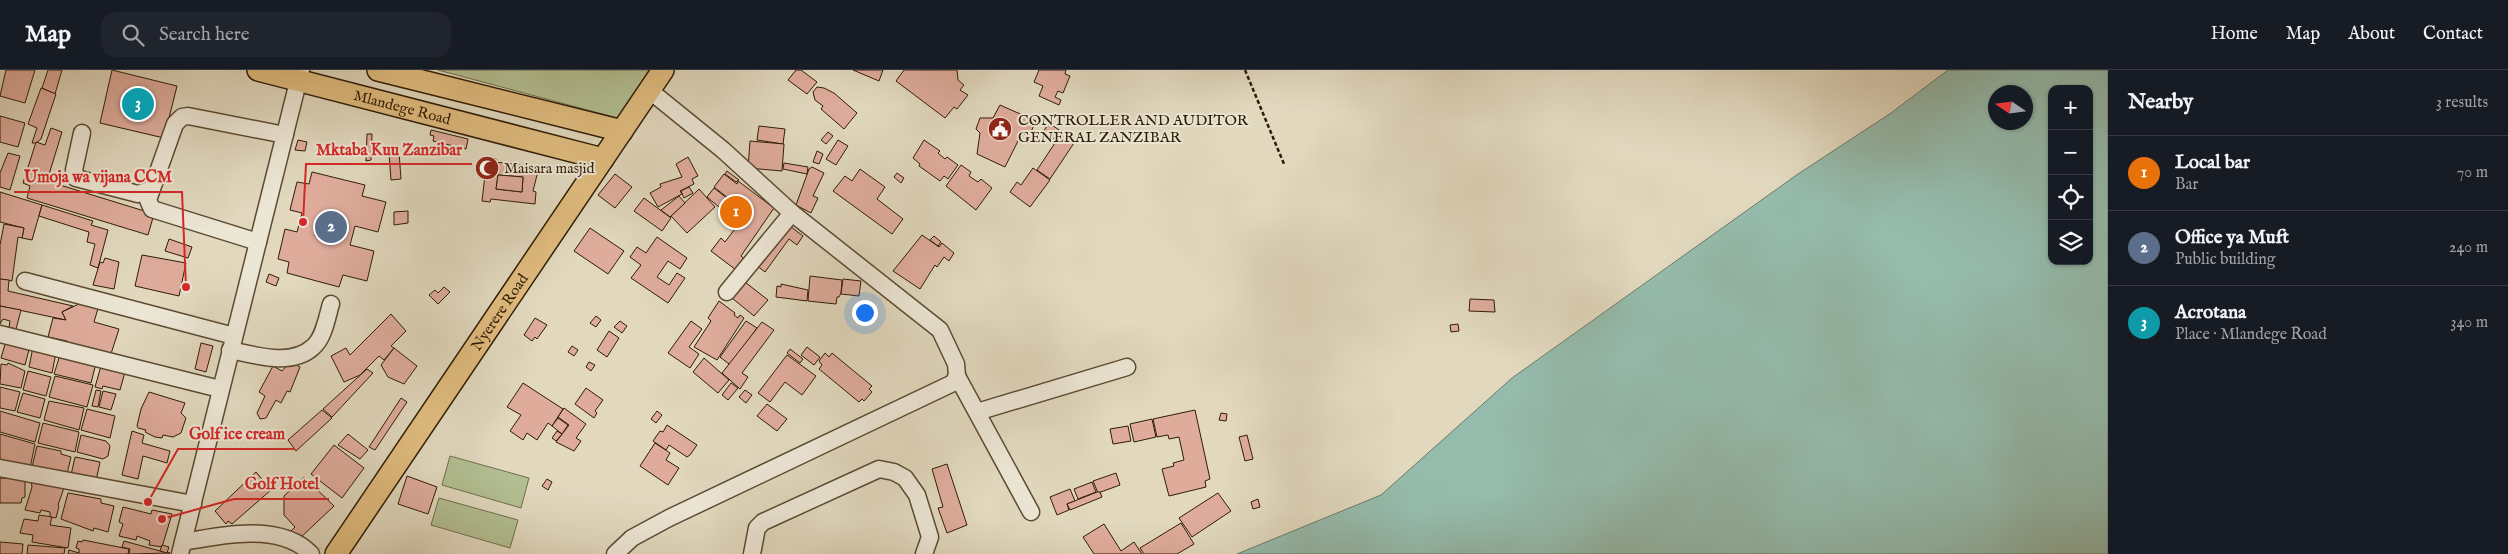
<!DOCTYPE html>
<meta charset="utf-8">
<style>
body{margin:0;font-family:"IM FELL English",serif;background:#20242c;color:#f1f3f6}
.controls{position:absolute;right:15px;top:15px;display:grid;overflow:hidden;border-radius:10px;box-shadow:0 1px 4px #0004}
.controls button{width:45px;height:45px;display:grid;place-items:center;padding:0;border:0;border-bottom:1px solid #363941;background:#171b24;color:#f1f3f6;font:25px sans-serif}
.compass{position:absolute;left:1988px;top:15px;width:45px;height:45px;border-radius:50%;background:#171b24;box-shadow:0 1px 4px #0004;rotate:283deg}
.you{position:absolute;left:864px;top:242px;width:18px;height:18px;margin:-12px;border:4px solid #fff;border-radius:50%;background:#1a73e8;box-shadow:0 0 0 8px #1a73e833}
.badge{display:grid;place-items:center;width:32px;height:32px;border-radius:50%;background:#0f766e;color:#fff;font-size:16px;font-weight:700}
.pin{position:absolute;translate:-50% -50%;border:2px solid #fff;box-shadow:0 1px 5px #0006}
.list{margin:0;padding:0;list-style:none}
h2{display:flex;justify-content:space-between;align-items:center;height:65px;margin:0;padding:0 20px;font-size:21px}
h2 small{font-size:16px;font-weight:400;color:#9ea1a6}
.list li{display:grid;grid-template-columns:32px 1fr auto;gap:15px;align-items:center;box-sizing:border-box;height:75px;padding:0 20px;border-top:1px solid #363941}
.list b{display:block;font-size:19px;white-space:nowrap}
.list p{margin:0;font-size:16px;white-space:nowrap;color:#9ea1a6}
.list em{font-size:16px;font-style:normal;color:#9ea1a6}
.icon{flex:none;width:28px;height:28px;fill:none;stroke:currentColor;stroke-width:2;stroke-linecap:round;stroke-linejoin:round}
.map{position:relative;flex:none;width:2108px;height:484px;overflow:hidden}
header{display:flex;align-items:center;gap:30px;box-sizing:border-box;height:70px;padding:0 25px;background:#171b24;border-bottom:1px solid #363941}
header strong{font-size:24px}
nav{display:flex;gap:28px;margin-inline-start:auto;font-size:18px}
.search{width:350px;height:45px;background:#20242c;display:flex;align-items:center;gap:12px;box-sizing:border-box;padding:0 18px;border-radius:15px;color:#9ea1a6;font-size:19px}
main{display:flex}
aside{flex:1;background:#171b24}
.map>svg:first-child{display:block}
.green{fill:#b2bf92;stroke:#706e4b}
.water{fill:#95bbac;stroke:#6c7b69;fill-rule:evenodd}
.building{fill:#dfac9c;stroke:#2f1c04;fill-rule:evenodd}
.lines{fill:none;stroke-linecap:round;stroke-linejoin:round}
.minor-casing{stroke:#5c4b32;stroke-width:19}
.major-casing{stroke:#2f1c04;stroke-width:24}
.path{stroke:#2f1c04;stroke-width:2.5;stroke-dasharray:4 2.5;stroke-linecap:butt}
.minor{stroke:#ece6d5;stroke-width:16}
.major{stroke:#e0bc7f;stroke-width:21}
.labels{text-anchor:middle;stroke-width:4;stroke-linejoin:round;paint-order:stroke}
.street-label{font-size:15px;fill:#2f1c04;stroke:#ece6d5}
.poi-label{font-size:15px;fill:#2f1c04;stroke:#ece6d5;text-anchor:start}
.leader{fill:none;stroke:#d62828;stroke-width:2}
.callout-dot{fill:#d62828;stroke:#ece6d5;stroke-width:2}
.callout-label{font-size:16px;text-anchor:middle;font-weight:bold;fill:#d62828;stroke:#ece6d5;stroke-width:4;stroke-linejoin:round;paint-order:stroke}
</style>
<header>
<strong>Map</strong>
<div class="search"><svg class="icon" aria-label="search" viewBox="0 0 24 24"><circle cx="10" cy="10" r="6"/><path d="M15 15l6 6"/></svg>Search here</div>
<nav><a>Home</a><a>Map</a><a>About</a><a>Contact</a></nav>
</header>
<main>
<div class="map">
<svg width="2108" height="484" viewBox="0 0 2108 484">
<rect width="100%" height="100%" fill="#e1d8be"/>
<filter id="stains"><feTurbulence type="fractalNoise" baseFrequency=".004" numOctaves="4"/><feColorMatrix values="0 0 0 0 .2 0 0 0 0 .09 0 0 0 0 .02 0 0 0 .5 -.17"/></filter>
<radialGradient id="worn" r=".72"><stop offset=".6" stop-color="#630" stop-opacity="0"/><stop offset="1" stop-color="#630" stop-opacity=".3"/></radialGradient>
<!-- green -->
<g class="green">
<polygon points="438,0 658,0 625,50"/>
<polygon points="450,386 529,408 521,438 442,415"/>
<polygon points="439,428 518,450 510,478 431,455"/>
</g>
<!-- water -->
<path class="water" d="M1948 0H2108V484H1237L1381 425 1512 308 1798 104 1891 43ZM2052 19H2089V191H2052ZM1996 22H2026V52H1996Z"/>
<!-- building -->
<g class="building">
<polygon points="6,0 35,0 25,33 0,26"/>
<polygon points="48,0 62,0 55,24 42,18"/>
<polygon points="112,0 177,16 164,68 100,53"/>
<polygon points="796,0 801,0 817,12 807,24 788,10"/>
<polygon points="853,0 883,0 879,11"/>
<polygon points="904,0 957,0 958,10 964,15 960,20 968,25 957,39 954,37 945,48 896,11"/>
<polygon points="1039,0 1066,0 1065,4 1070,6 1063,23 1058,21 1055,27 1061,30 1059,35 1039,26 1043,16 1034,12"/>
<polygon points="817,17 824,18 834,23 857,43 844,59 821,39 823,36 815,30 813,22"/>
<polygon points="41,18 56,24 41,69 36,73 32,73 37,58 28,54"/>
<polygon points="1000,35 1036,51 1029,66 1022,63 1005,97 977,84 980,63 976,59 980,48 993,48"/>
<polygon points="0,46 25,53 18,77 0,72"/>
<polygon points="1049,53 1062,62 1056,70 1043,62"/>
<polygon points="759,56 785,59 783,74 757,70"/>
<polygon points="51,58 62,62 47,111 154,144 148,165 27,128 30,116 23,113 36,72 45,75"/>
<polygon points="431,60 468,69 466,79 433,71 434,66 430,65"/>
<polygon points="1063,61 1076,70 1050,109 1037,100"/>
<polygon points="828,62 833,66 826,74 821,70"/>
<polygon points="367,64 372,64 371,90 366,91"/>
<polygon points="298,70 307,72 305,81 295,80"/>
<polygon points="838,70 848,76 836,95 826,89"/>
<polygon points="924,70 940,81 938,83 945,89 947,87 958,95 948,109 944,106 940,111 919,96 920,94 913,88"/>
<polygon points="750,71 784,74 782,101 748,98"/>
<polygon points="817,81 823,84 819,94 813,92"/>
<polygon points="399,82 401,109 391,110 389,83"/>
<polygon points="8,83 20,86 10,120 0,117 0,103"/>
<polygon points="688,87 698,106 692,109 694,114 680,121 682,124 658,137 650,123 661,117 660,114 682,107 676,94"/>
<path d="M487 88 496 89 495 92 539 97 533 121 536 122 535 134 491 129 490 132 482 131ZM498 105 523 107 522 122 496 119Z"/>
<polygon points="784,93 808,97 807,104 783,99"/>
<polygon points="961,95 971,102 969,106 978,112 981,109 992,118 976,140 946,116"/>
<polygon points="812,97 824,103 813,126 818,128 811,143 796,135 809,99"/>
<polygon points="1033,98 1050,110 1030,137 1010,122 1017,112 1021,115"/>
<polygon points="860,99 885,117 877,129 903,149 892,164 833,121 845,106 852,111"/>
<polygon points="727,101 739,110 736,112 725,104"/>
<path d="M312 102 365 115 362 126 386 132 378 162 355 156 350 175 374 181 367 211 343 205 339 217 287 203 289 192 278 189 285 159 297 162 302 143 290 140 297 112 309 114ZM319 148 337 152 333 170 315 166Z"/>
<polygon points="897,103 904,108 901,113 894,107"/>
<polygon points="615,104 632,117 615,138 598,125"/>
<polygon points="724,104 737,114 738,111 774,138 741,186 749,193 740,203 711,181 721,168 725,172 747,143 714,117"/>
<polygon points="498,105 523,107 522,122 496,119"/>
<polygon points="689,117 693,123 684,128 681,121"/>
<polygon points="714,118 746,143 738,153 707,127"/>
<polygon points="699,119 715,137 687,163 671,146"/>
<polygon points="0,122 42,135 32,170 22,168 24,158 0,152"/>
<polygon points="679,126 685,133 670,147 661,140"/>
<polygon points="644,128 671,148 662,161 634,141"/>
<polygon points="42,135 93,151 91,155 108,160 98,198 90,195 95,174 87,172 89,162 39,146"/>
<polygon points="408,141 408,153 394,155 394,142"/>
<polygon points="786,153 803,166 797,175 789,169 765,202 756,195"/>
<polygon points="4,154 24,158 22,168 18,167 12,211 0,209 0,175"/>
<polygon points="590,158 624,181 608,204 574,181"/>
<polygon points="922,165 939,177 942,173 954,183 949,191 944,187 937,197 935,195 920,219 893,201"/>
<polygon points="934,166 941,172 938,176 930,170"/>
<polygon points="657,167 687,188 680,199 668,191 657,207 669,215 677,203 685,208 668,233 631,208 641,195 630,187 637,177 646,183"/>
<polygon points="169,169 192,177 188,188 165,181"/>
<polygon points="142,185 186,193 179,226 135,216"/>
<polygon points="105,188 119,192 114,219 93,215 100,192 103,193"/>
<polygon points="269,204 279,208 276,216 266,212"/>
<polygon points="810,206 842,210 841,223 839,227 837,227 836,234 808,231"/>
<polygon points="0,209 9,210 8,221 73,236 62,242 66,250 0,236"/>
<polygon points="843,209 861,211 859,226 841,224"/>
<polygon points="745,212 768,230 754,246 732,228"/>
<polygon points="781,214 808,220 807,231 776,227 777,216 781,217"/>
<polygon points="444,217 450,222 438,234 429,225 435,220 438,223"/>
<polygon points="1470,229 1494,230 1495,242 1469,241"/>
<polygon points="85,231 99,235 94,252 119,259 110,287 67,274 67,271 48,267 53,248 66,250 62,242"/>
<polygon points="719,231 735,243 734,245 738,248 740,245 744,248 717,290 694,277 711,251 708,248"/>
<polygon points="0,236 21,240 16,259 9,257 10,251 3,249 0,254"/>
<polygon points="391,244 406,261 391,276 394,278 384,290 379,286 360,305 344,312 331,286 346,278 350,285"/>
<polygon points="596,246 601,250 596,257 590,253"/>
<polygon points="535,248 547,255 537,269 535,267 532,271 524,265"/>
<polygon points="620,251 627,256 622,263 614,257"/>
<polygon points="691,251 702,259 689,277 699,284 690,298 668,283"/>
<polygon points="746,251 757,258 731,294 729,294 720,287"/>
<polygon points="762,252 774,260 742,303 748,307 740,319 722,303"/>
<polygon points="1458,254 1459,261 1451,262 1450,255"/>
<polygon points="609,261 619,268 607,287 597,280"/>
<polygon points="6,271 30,276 25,295 1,288"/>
<polygon points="201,273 213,276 206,302 195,299"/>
<polygon points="572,276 578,280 574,286 568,282"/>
<polygon points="33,277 56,283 52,303 29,297"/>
<polygon points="807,277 820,287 814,295 801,285"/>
<polygon points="394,278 417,296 404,314 388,307 381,295"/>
<polygon points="790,279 803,289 800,293 787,283"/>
<polygon points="825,283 829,287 832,283 872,316 869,319 872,322 864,331 862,329 859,332 819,299 822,295 819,291"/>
<polygon points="60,285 96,293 91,313 54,304"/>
<polygon points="787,285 816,306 802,325 785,312 770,332 758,323"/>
<polygon points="704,288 729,310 718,323 693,302"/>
<polygon points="290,292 300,297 290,322 287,321 281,333 276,330 266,348 260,349 257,343 265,326 259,322 273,296 282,301"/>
<polygon points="589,292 595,295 591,301 586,297"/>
<polygon points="8,293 25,301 21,318 0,314 1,294 7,295"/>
<polygon points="101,296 125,302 120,320 103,316 102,319 95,317"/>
<polygon points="367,299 373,303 332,347 323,339"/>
<polygon points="28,301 51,307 46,326 23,320"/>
<polygon points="55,306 93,315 87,337 49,327"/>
<polygon points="523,313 563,339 552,356 548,353 537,370 527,363 523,370 510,361 521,345 507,337"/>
<polygon points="731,313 738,318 728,330 722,325"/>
<polygon points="0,317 20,322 15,341 0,338"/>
<polygon points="586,318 603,330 595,341 597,343 594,348 575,334"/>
<polygon points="96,320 101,321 98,337 92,336"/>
<polygon points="745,320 752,325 746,333 739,327"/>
<polygon points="103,321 116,324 111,340 99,337"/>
<polygon points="149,322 185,333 181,343 186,348 181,363 173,367 163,365 162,368 155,367 145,362 146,360 138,358 137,356 141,339"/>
<polygon points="23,323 45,329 40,348 17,342"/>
<polygon points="401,328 407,332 375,380 369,377"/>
<polygon points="49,331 84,338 79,360 44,350"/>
<polygon points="767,334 787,349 777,361 757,346"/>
<polygon points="564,338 586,354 576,368 581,371 574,381 556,372 569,355 558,347"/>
<polygon points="87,339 115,346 110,368 81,360"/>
<polygon points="322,340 332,348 296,381 288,370"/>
<polygon points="1195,340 1210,409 1205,411 1206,417 1169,426 1162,399 1174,396 1173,393 1184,390 1179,367 1169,369 1168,365 1157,367 1153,349"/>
<polygon points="0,341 40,353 35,372 0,362"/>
<polygon points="657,341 662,345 656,353 651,349"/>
<polygon points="1221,343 1227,344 1226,351 1219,350"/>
<polygon points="558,348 568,355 562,364 552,356"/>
<polygon points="1152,349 1156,367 1134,372 1130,354"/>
<polygon points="43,353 79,362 75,382 38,373"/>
<polygon points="667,355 697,375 690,385 687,387 669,375 666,380 653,371 660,361 663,362"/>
<polygon points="1128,356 1131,371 1113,374 1110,359"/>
<polygon points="132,361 144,365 142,373 170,381 167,393 143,386 138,409 122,405"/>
<polygon points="557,361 562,364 556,371 552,368"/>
<polygon points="0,364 35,374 30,398 0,389"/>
<polygon points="348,364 368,380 360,389 338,375"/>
<polygon points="81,365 106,371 110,376 108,386 103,389 77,382"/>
<polygon points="1247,365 1253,389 1245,391 1239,367"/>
<polygon points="655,373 670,383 666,390 679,398 668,415 640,396"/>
<polygon points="334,375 364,398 342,428 311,404"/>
<polygon points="37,376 61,381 61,384 71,387 67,404 32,397"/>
<polygon points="75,387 100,392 96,411 71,405"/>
<polygon points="947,394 967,455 947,463 938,438 943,437 932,399"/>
<polygon points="256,402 271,420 232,454 228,451 226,454 215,441"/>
<polygon points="1116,403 1120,415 1098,423 1093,411"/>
<polygon points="407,406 437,417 428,444 398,434"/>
<polygon points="304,407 334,436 299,469 291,461 295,457 284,445 284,426"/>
<polygon points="0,408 25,409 25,427 22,428 21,433 0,433"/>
<polygon points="547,409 552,412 548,420 542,416"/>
<polygon points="31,411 66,412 58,435 59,436 56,448 50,447 50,442 41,440 40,443 25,440 32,417"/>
<polygon points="1092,412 1096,422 1078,429 1074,419"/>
<polygon points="1070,419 1075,431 1067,434 1069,440 1057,445 1050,427"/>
<polygon points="1097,422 1100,422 1102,427 1070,440 1067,434"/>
<polygon points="68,423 101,429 101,433 114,436 108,462 94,458 93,461 61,449"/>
<polygon points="1218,423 1231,441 1192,467 1179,448"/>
<polygon points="1258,429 1260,437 1253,439 1251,432"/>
<polygon points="123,437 151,444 152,440 172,444 162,477 149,475 150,471 137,466 136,470 119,466 123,454 119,452"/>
<polygon points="39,445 52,447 50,455 71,458 68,478 32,472 33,465 20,463 24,449 38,451"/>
<polygon points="1181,453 1194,474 1177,484 1144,484 1140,478"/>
<polygon points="1104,454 1121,481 1134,472 1142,484 1094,484 1083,467"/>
<polygon points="83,470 129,479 128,484 68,484 69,480 79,483 79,479 76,478 78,471 82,472"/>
<polygon points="124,471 160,481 170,483 129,484 130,479 122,477"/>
<polygon points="0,472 23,474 22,484 0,484"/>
<polygon points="28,475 65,478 64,484 27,484"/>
<polygon points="162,475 169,477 167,483 160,481"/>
</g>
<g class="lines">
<!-- minor casing -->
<g class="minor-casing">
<g id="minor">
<polyline points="82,63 74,100 76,108 138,124 152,119"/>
<polyline points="258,172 152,139 148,130 175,54 182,47 188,46 285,65"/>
<polyline points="25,211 234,266"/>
<polyline points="727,222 792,143"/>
<polyline points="0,264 220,319"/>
<path d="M230 280C255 285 292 297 313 277 324 268 327 247 331 234"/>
<polyline points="957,306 1031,442"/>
<polyline points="977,342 1127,297"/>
<polyline points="0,398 193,434"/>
<path d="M183 472C221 465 281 452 311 484"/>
<polyline points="180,484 301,0"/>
<polyline points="615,484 632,468 669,448 953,313 957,306 956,294 940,260 792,143 723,80 649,20"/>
<polyline points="752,484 757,458 763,452 879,399 894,402 905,408 917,425 930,467 924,484"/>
</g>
</g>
<!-- major casing -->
<g class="major-casing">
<g id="major">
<path id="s1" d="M258 0 603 89"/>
<polyline points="378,0 622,61"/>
<path id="s2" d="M336 484 663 0"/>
</g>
</g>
<!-- path -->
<polyline class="path" points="1245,0 1284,94"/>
<!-- minor -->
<use href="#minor" class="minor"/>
<!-- major -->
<use href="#major" class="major"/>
</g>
<!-- icons -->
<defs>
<g id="civic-disc" transform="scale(1.25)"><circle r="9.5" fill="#8f2418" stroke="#ece6d5"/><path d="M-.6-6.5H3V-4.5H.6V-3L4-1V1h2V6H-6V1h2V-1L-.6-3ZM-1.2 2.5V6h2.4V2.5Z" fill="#fff"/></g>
<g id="mosque-disc" transform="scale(1.25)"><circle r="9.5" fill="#8f2418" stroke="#ece6d5"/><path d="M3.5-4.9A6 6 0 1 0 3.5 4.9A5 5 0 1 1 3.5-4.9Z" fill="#fff"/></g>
</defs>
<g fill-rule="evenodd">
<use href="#civic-disc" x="1000" y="59"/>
<use href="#mosque-disc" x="487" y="98"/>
</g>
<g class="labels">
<!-- street labels -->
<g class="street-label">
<text dy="5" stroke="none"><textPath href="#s1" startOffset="149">Mlandege Road</textPath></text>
<text dy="5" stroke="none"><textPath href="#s2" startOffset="292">Nyerere Road</textPath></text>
</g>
<!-- poi labels -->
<g class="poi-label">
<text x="1018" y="55">CONTROLLER AND AUDITOR<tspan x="1018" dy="17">GENERAL ZANZIBAR</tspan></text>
<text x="504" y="103">Maisara masjid</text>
</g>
</g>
<!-- callouts -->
<path class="leader" d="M303 152L306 94H472M186 217L182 122H14M148 432L178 379H295M162 449L234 429H329"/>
<g class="callout-dot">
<circle cx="303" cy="152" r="5"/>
<circle cx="186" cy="217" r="5"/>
<circle cx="148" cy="432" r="5"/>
<circle cx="162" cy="449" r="5"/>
</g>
<g class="callout-label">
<text x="389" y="85">Mktaba Kuu Zanzibar</text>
<text x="98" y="112">Umoja wa vijana CCM</text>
<text x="237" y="369">Golf ice cream</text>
<text x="282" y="419">Golf Hotel</text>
</g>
<rect width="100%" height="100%" filter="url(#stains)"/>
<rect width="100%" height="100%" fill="url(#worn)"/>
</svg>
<div class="controls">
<button>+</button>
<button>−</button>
<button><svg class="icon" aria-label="locate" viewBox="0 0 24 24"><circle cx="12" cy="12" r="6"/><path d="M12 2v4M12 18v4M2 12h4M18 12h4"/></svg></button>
<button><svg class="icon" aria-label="layers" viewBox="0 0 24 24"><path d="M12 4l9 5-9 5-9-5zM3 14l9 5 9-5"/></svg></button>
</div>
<svg class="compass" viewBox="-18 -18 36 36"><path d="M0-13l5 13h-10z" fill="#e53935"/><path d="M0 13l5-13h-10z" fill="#9ea1a6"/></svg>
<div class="you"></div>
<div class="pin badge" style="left:736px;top:142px;background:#e8710a">1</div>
<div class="pin badge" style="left:331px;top:157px;background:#5c6f8a">2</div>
<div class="pin badge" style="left:138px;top:34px;background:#0f9aa8">3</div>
</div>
<aside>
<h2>Nearby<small>3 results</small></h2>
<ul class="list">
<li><span class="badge" style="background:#e8710a">1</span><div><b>Local bar</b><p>Bar</p></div><em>70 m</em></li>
<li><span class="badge" style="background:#5c6f8a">2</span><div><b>Office ya Muft</b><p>Public building</p></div><em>240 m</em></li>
<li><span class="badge" style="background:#0f9aa8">3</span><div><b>Acrotana</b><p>Place · Mlandege Road</p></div><em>340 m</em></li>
</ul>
</aside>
</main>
